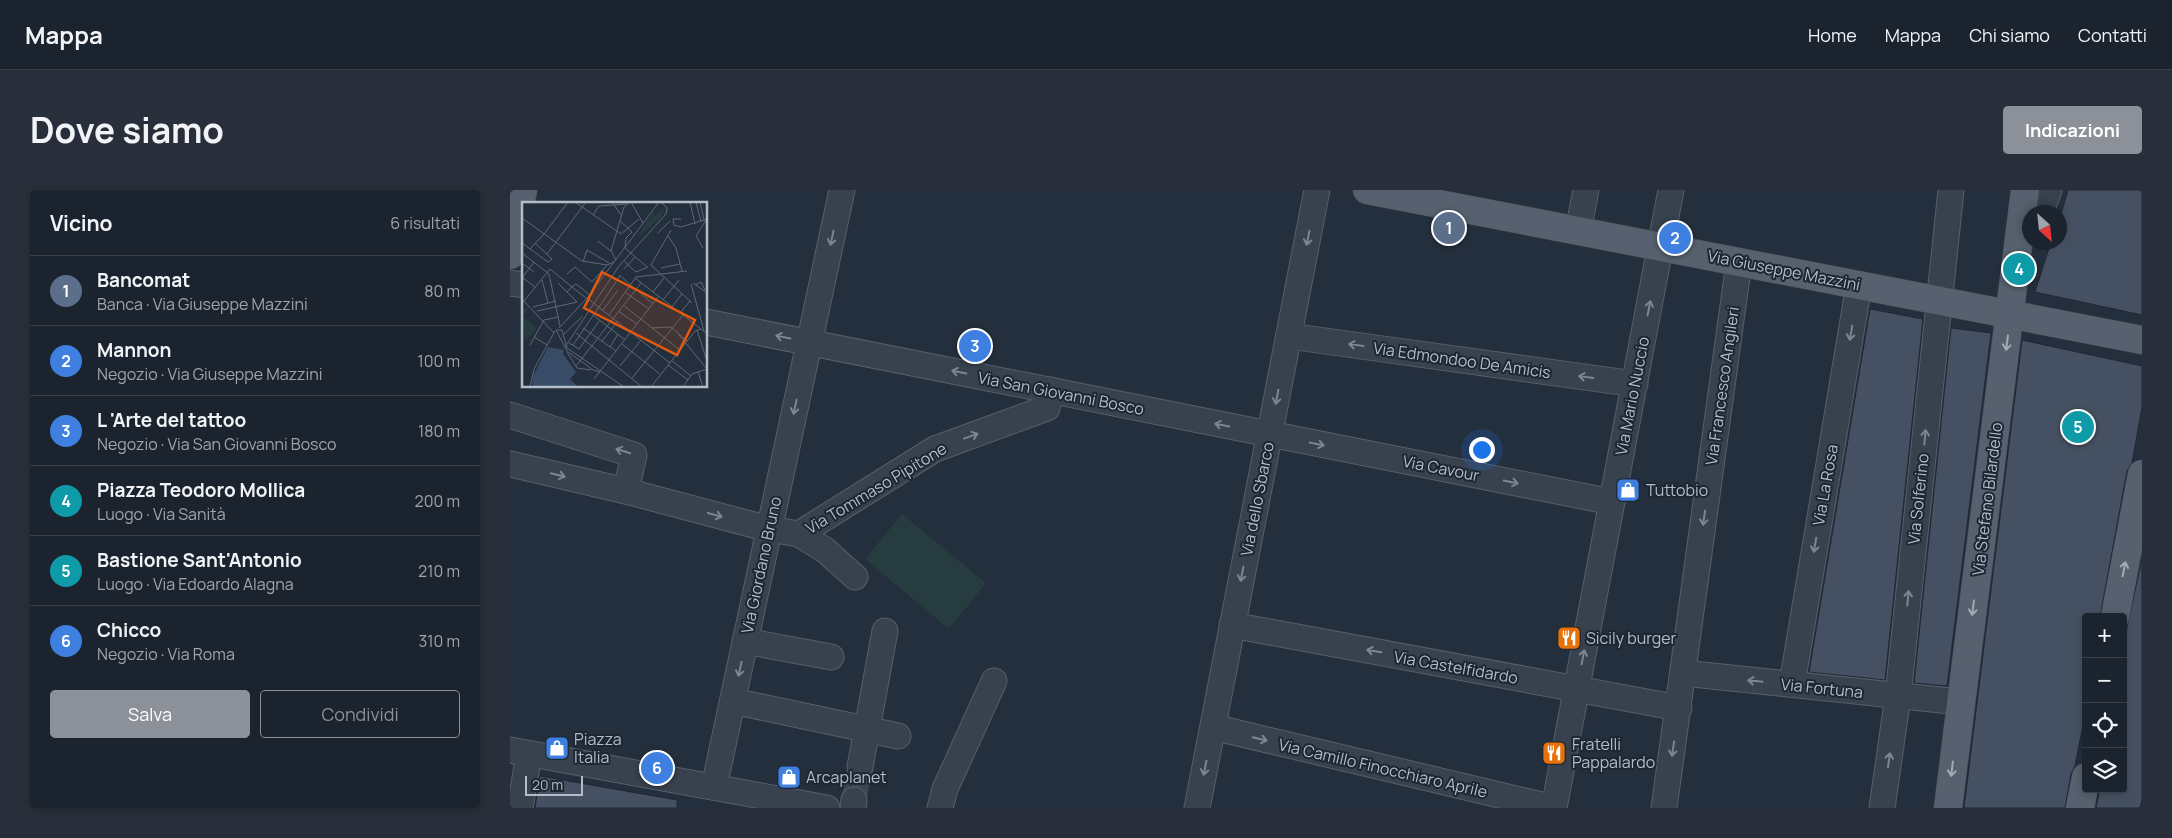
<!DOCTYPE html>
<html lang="it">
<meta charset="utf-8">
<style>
body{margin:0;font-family:Manrope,sans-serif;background:#282f3a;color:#f1f3f6}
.controls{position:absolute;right:15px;bottom:15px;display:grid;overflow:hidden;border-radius:5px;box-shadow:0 2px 8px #0003}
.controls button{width:45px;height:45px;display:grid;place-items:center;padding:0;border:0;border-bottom:1px solid #39404a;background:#1b232e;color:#f1f3f6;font:25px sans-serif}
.compass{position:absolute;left:1512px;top:15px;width:45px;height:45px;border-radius:50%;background:#1b232e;box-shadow:0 2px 8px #0003;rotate:153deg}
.scale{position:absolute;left:15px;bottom:12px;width:58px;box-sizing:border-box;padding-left:5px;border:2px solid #b4bcc9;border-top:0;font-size:14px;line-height:18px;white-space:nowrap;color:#b4bcc9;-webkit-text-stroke:4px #1d2633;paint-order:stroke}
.you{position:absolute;left:971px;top:259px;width:18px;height:18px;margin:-12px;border:4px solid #fff;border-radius:50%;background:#1a73e8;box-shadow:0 0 0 8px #1a73e833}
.badge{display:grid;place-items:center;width:32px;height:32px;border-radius:50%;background:#8c9099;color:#fff;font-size:16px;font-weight:700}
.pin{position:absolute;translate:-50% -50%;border:2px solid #fff;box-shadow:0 1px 5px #0006}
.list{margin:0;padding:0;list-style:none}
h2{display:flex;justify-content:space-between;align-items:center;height:65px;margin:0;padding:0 20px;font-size:21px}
h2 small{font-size:16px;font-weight:400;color:#a0a4aa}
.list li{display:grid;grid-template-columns:32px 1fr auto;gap:15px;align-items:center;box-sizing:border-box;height:70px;padding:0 20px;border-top:1px solid #39404a}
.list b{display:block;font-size:19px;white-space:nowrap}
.list p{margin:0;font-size:16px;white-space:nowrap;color:#a0a4aa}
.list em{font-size:16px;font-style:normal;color:#a0a4aa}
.actions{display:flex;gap:10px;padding:15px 20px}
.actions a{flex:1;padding:11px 0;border:1px solid #8c9099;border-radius:5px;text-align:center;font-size:18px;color:#8c9099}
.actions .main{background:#8c9099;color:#fff}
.icon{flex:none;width:28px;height:28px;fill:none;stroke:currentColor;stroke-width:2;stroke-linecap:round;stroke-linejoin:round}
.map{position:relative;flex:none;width:1632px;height:618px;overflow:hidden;border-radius:5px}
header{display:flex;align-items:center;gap:30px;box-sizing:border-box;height:70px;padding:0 25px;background:#1b232e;border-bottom:1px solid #39404a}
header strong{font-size:24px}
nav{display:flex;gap:28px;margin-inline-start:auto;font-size:18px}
.intro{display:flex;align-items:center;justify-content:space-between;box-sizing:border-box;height:120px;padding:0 30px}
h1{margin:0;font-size:35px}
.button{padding:12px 22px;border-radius:5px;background:#8c9099;color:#fff;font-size:18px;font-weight:700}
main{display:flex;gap:30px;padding:0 30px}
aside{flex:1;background:#1b232e;border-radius:5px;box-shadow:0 2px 8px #0003}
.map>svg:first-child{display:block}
.green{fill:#263c3f}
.building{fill:#455162;stroke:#1f2835}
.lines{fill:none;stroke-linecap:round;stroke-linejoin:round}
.minor-tunnel{stroke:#3a4453;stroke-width:25;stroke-dasharray:25 12;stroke-linecap:butt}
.minor-casing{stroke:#565f6c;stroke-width:27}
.major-casing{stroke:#414a57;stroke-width:29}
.minor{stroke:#38414e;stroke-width:25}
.major{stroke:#56606e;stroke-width:28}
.oneway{stroke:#7c8592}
.oneway2{stroke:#a1aab7}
.labels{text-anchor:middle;stroke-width:4;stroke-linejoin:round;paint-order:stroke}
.street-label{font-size:16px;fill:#b4bcc9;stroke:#1d2633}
.poi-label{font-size:16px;fill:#b4bcc9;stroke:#1d2633;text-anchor:start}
.inset-road{fill:none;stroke:#5e6776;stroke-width:1}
.view{fill:#e8590c;fill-opacity:0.15;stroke:#e8590c;stroke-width:2.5}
.inset-edge{fill:none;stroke:#b4bcc9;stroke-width:2.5}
</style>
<header>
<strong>Mappa</strong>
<nav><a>Home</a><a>Mappa</a><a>Chi siamo</a><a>Contatti</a></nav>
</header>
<div class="intro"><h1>Dove siamo</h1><a class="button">Indicazioni</a></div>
<main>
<aside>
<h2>Vicino<small>6 risultati</small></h2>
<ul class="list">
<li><span class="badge" style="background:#5c6f8a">1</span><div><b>Bancomat</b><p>Banca · Via Giuseppe Mazzini</p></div><em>80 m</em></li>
<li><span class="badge" style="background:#3f7fe0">2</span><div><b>Mannon</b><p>Negozio · Via Giuseppe Mazzini</p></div><em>100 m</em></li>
<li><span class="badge" style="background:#3f7fe0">3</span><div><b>L 'Arte del tattoo</b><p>Negozio · Via San Giovanni Bosco</p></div><em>180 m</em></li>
<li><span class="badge" style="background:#0f9aa8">4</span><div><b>Piazza Teodoro Mollica</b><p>Luogo · Via Sanità</p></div><em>200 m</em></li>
<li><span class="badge" style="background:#0f9aa8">5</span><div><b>Bastione Sant'Antonio</b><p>Luogo · Via Edoardo Alagna</p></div><em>210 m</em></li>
<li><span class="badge" style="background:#3f7fe0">6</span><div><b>Chicco</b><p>Negozio · Via Roma</p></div><em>310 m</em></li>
</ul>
<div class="actions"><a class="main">Salva</a><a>Condividi</a></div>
</aside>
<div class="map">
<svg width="1632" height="618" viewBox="0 0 1632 618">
<rect width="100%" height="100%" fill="#242f3e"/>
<!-- green -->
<polygon class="green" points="392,324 476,393 439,439 355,369"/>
<!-- building -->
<g class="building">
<polygon points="1558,0 1632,0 1632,125 1525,102 1541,52 1550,52 1550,27"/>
<polygon points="1360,119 1413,129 1375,490 1299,482"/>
<polygon points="1441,138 1481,143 1437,496 1404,493"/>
<polygon points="1512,150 1632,176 1632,217 1622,273 1617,281 1590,427 1576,427 1576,520 1565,576 1561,584 1555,618 1454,618"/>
<polygon points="1632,368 1632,610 1630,618 1586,618 1590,599 1613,599 1613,456"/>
<polygon points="30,586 167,610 167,618 25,618"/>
</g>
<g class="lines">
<!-- minor-tunnel -->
<polyline class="minor-tunnel" points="344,610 350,577"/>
<!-- minor casing -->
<g class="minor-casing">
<g id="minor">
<polyline points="1531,22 1539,0"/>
<polyline points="1068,41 1076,0"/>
<polyline points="0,93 14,95"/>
<polyline points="196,132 1102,312"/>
<polyline points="779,146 1125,194"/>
<polyline points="0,225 124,265 116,301"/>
<polyline points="0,274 116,301 259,339 289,344 425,259 537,218 541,200"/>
<polyline points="289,344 315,360 345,387"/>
<polyline points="722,435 1169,518"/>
<polyline points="235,451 321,467"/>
<polyline points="1173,483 1450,512"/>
<polyline points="1282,494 1349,95"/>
<polyline points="223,511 388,546"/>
<polyline points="703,537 1044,618"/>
<polyline points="0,560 317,618"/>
<polyline points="350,577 375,441"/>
<polyline points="204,597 332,0"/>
<polyline points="10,618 19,564"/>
<polyline points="343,618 344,610"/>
<polyline points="430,618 435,599 484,491"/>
<polyline points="687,618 807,0"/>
<polyline points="1044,618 1161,0"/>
<polyline points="1154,618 1229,72"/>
<polyline points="1372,618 1388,506 1441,0"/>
</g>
</g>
<!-- major casing -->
<g class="major-casing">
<g id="major">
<polyline points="857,0 1632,150"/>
<polyline points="0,65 13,0"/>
<polyline points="1605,427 1632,284"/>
<polyline points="1438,618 1515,0"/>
<polyline points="1570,618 1576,587"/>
</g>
</g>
<!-- minor -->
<use href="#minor" class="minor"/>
<!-- major -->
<use href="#major" class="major"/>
</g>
<!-- one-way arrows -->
<defs><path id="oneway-shaft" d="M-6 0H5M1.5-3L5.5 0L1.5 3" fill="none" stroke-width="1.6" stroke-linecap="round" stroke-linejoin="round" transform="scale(1.25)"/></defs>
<g class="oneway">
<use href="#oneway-shaft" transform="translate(322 48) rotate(102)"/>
<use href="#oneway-shaft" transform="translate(798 48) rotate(101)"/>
<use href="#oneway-shaft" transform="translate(1139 118) rotate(-79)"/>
<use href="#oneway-shaft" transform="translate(1341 143) rotate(100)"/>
<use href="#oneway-shaft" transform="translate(273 147) rotate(-169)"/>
<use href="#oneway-shaft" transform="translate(846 155) rotate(-172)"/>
<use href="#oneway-shaft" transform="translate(449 182) rotate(-169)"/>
<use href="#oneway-shaft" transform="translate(1076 187) rotate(-172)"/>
<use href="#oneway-shaft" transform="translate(767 207) rotate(101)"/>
<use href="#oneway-shaft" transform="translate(285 217) rotate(102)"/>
<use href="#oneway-shaft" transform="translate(712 235) rotate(-169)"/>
<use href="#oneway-shaft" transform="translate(461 246) rotate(-20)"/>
<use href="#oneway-shaft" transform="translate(1415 247) rotate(-84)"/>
<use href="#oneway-shaft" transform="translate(807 254) rotate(11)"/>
<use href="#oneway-shaft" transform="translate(113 261) rotate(-162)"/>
<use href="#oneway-shaft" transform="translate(48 285) rotate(13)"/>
<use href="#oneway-shaft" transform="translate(1001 292) rotate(11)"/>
<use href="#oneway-shaft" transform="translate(205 325) rotate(15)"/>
<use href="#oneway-shaft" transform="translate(1194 328) rotate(98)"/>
<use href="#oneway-shaft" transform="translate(1305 355) rotate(100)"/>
<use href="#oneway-shaft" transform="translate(732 384) rotate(101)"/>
<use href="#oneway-shaft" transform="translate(1398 408) rotate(-84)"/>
<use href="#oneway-shaft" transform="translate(864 461) rotate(-170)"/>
<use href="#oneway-shaft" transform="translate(1073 467) rotate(-79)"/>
<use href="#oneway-shaft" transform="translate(230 479) rotate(102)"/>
<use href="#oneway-shaft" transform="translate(1245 491) rotate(-174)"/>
<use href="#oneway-shaft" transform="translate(750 549) rotate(13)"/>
<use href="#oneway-shaft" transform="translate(1163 559) rotate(98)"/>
<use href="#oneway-shaft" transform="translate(1379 570) rotate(-82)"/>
<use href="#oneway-shaft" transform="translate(695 578) rotate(101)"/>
</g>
<g class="oneway2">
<use href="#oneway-shaft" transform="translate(1497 153) rotate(97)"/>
<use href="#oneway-shaft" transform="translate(1614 379) rotate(-79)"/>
<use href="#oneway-shaft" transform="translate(1463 418) rotate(97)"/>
<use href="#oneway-shaft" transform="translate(1442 579) rotate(97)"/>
</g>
<!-- icons -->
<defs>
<g id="shop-square" transform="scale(1.25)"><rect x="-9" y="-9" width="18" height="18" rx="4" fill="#3f7fe0" stroke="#1d2633"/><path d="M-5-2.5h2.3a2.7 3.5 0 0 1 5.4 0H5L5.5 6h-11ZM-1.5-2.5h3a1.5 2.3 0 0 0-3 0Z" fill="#fff"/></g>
<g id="restaurant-square" transform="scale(1.25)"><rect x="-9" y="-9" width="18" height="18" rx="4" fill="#e8710a" stroke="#1d2633"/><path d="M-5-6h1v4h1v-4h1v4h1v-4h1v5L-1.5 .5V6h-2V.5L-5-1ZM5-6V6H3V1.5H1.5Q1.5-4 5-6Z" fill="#fff"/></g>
</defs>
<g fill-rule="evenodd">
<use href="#shop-square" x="1118" y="300"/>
<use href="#restaurant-square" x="1059" y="448"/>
<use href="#shop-square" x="47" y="558"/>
<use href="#restaurant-square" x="1044" y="563"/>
<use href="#shop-square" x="279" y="587"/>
</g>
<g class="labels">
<!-- street labels -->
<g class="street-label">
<text transform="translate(1274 80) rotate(11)" y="6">Via Giuseppe Mazzini</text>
<text transform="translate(952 170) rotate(8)" y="6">Via Edmondoo De Amicis</text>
<text transform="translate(1212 196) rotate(-82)" y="6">Via Francesco Angileri</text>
<text transform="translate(551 203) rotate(11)" y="6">Via San Giovanni Bosco</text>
<text transform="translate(1122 206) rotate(-79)" y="6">Via Mario Nuccio</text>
<text transform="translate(931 278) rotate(11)" y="6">Via Cavour</text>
<text transform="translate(1315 295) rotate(-80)" y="6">Via La Rosa</text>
<text transform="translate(366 298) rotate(-31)" y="6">Via Tommaso Pipitone</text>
<text transform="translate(747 309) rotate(-79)" y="6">Via dello Sbarco</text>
<text transform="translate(1408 309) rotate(-84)" y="6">Via Solferino</text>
<text transform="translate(1477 309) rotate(-83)" y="6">Via Stefano Bilardello</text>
<text transform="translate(251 375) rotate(-78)" y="6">Via Giordano Bruno</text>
<text transform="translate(946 477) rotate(10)" y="6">Via Castelfidardo</text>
<text transform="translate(1312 498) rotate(6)" y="6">Via Fortuna</text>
<text transform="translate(873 578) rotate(13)" y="6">Via Camillo Finocchiaro Aprile</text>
</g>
<!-- poi labels -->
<g class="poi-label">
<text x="1136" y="306">Tuttobio</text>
<text x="1076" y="454">Sicily burger</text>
<text x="64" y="555">Piazza<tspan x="64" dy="18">Italia</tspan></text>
<text x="1062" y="560">Fratelli<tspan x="1062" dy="18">Pappalardo</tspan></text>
<text x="296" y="593">Arcaplanet</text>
</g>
</g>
<!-- overview -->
<g transform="translate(12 12)">
<rect width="185" height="185" fill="#242f3e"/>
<path d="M143 5 139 15 118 34 117 31 115 34 131 10 133 14ZM5 106 1 114 15 127 4 138 0 128V109Z" fill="#263c3f"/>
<path d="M26 145 42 148 41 152 54 170 48 177 56 185H10L11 174Z" fill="#394c67"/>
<path class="inset-road" d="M53 0 99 32 117 17M90 0 99 13M109 0 121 21M168 0 173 22M174 0 179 20M178 0 182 18M71 13 77 4 105 2M0 16 60 59 85 63 92 60M159 17H151L152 23 159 25 185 17M98 19 110 30 104 36 103 46 125 65M136 31 148 19M22 32 46 0M146 34 154 46 160 69M76 39 89 49M0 41 26 60 30 57 13 41M181 46 174 34 184 18M8 47 22 32M0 51 27 72 38 124M25 52 64 0M94 58 89 49 102 5 108 0M102 59 114 70 126 65M61 60 65 48 87 61M0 61 12 70M129 63 170 101M129 63 149 28M139 66 158 62M102 67 113 55M45 72 53 65 70 80 85 63M97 73 131 102M0 75 13 85M0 76 12 60M113 76 179 127M20 78 26 101M36 81 55 100M171 81 185 91M169 82 182 129M173 83 179 80 183 88M45 90 50 85 64 96M103 90 127 107M131 90 142 76M65 96 148 161M0 97 32 131M141 98 157 78M2 99 28 67 50 85 54 82 68 93M101 103 158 148M11 105 34 99M150 105 160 92M81 108 96 88M15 109 55 100M96 109 115 122M158 111 168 99M71 113 103 138M87 113 114 75 165 69M37 126 65 96 137 0M61 126 94 149M130 126 149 125 165 139M175 128 185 159M54 131 120 185M42 132 61 114M157 133 185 167M12 135 25 143M80 139 95 120M47 141 57 147 78 118M100 142 138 172M8 143 22 118 37 115M51 143 98 74M43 145 97 64 144 12 145 6 139 0M88 145 96 132M45 150 55 166 69 168M150 159 169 174M146 163 166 178M54 164 119 81M98 164 119 138M78 170 71 168 45 149 34 128H40L45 146 102 185M176 170 181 185M110 176 161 113M72 177 136 95M8 185 12 167 33 129M129 185 173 129 179 127 185 132M161 185 170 172 185 167"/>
<path class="view" d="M80 70 173 118 155 153 62 106Z"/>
<rect width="185" height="185" class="inset-edge"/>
</g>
</svg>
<div class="controls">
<button>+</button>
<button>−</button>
<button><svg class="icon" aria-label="locate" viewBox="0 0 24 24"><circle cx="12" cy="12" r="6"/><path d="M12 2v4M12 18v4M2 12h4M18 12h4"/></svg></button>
<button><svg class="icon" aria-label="layers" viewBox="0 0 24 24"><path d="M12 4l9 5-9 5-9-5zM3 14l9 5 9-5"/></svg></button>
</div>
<svg class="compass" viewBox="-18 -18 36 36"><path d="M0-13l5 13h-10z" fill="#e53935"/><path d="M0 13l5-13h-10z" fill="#a0a4aa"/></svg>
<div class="scale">20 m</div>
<div class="you"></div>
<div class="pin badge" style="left:939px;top:38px;background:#5c6f8a">1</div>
<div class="pin badge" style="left:1165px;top:48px;background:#3f7fe0">2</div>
<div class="pin badge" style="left:465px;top:156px;background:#3f7fe0">3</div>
<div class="pin badge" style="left:1509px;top:79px;background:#0f9aa8">4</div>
<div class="pin badge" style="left:1568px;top:237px;background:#0f9aa8">5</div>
<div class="pin badge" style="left:147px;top:578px;background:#3f7fe0">6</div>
</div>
</main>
